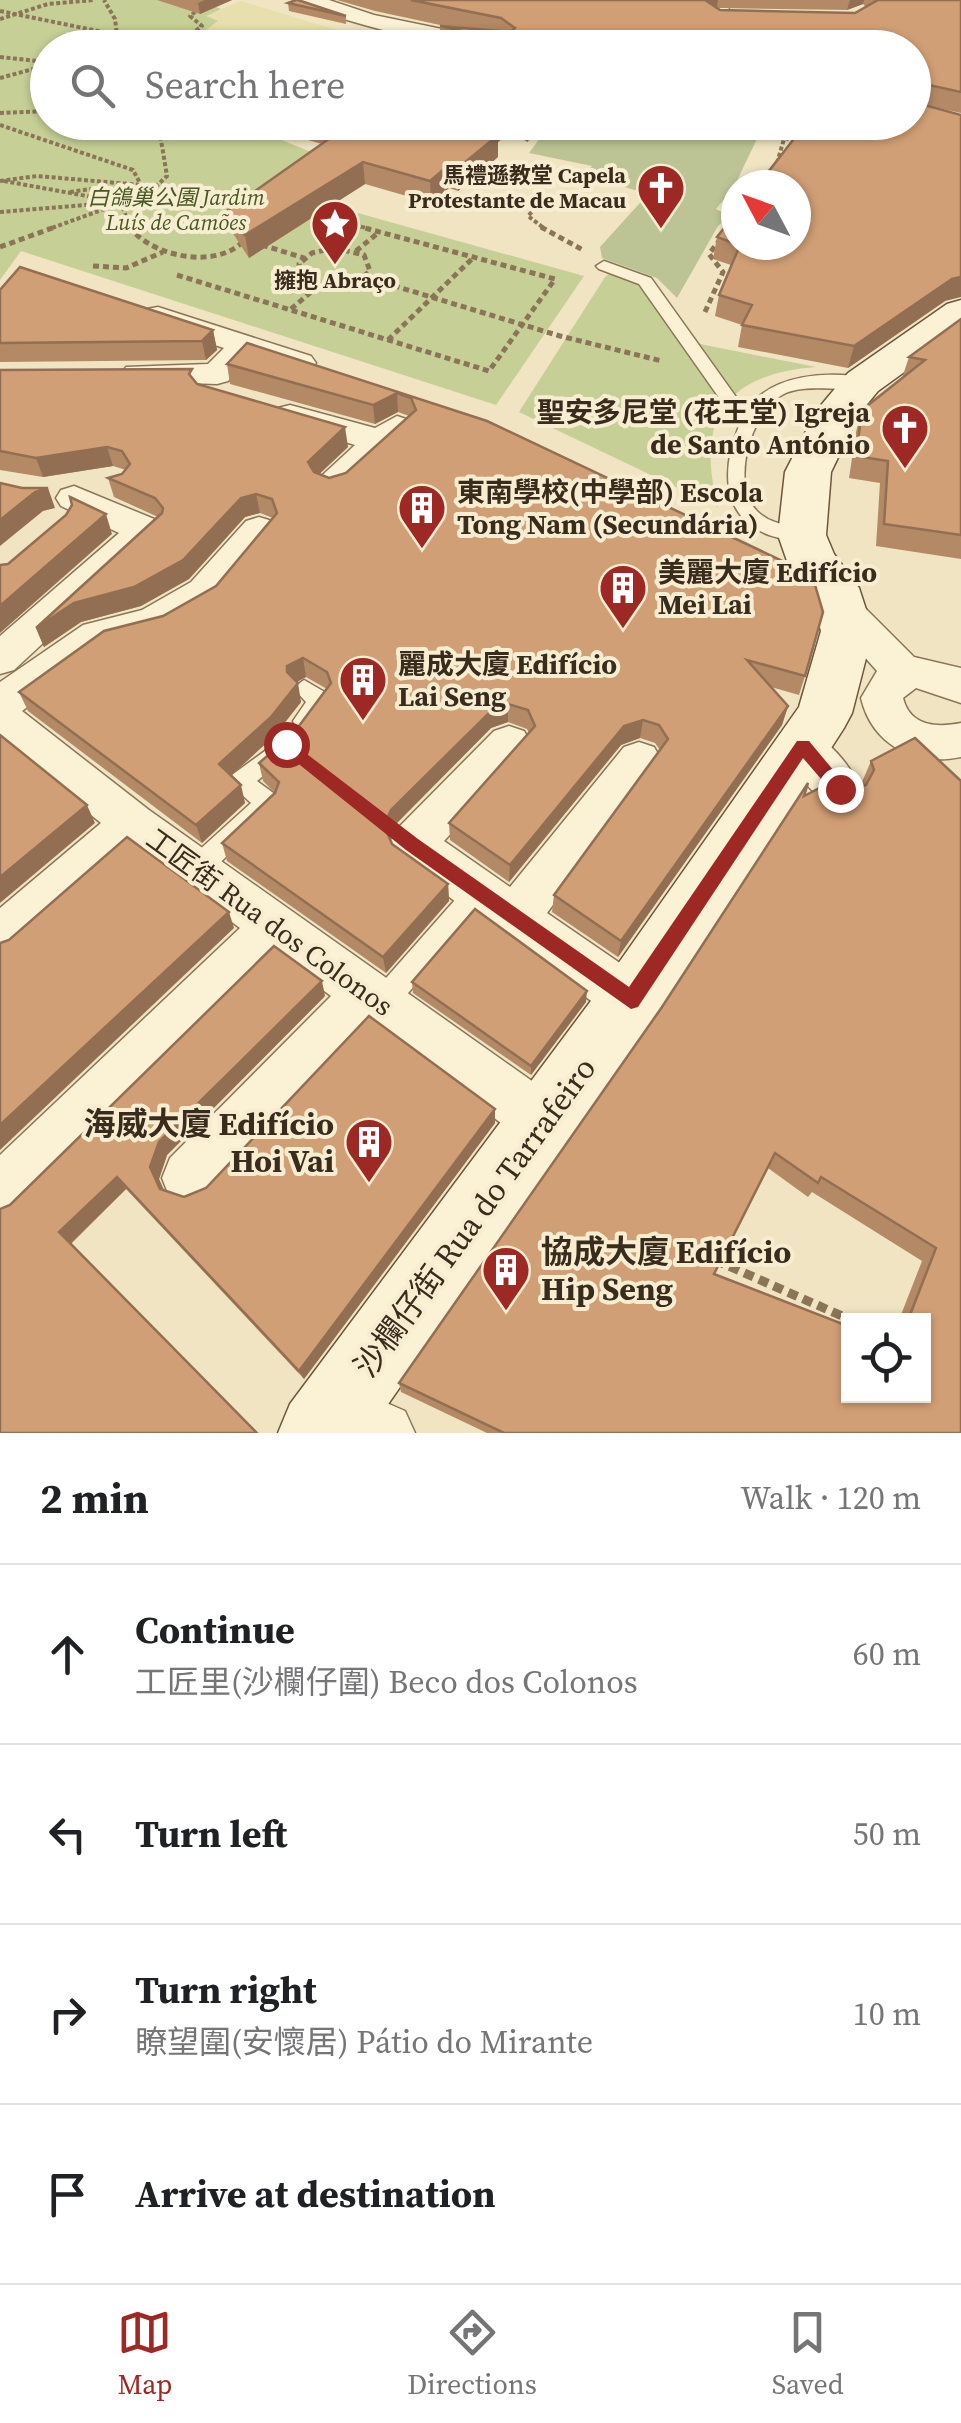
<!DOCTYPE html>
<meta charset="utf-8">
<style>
body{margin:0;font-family:"Source Serif 4","Noto Sans SC",serif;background:#f2f2f2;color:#202124}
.controls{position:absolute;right:30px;bottom:30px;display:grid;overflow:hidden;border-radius:0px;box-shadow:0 2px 8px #0004}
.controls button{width:90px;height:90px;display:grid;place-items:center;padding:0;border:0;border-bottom:2px solid #e0e0e0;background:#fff;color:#202124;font:50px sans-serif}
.compass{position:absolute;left:721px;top:170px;width:90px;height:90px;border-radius:50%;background:#fff;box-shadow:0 2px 8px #0004;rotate:311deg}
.stop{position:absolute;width:30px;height:30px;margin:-22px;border:8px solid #9e2824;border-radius:50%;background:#fff}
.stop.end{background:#9e2824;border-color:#fff;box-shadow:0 2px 10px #0008}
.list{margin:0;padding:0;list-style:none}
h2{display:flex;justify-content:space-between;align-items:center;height:130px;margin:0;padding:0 40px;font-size:42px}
h2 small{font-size:32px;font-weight:400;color:#757577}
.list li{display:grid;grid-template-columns:65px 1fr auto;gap:30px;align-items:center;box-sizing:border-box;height:180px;padding:0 40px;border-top:2px solid #e0e0e0}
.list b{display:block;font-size:38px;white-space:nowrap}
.list p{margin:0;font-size:32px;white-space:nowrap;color:#757577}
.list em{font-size:32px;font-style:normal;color:#757577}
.icon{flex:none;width:55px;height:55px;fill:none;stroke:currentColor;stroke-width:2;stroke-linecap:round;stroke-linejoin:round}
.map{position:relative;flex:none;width:961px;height:1433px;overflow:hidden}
.search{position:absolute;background:#fff;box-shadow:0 2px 8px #0004;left:30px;right:30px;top:30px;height:110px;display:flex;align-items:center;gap:25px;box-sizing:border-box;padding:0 35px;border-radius:55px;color:#757577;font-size:38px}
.sheet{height:850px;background:#fff}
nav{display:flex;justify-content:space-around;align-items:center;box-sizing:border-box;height:140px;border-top:2px solid #e0e0e0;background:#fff;font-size:28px;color:#757577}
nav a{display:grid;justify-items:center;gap:5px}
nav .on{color:#9e2824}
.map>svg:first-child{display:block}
.farmland{fill:#e7e0ae}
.green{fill:#c6cf95}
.cemetery{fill:#bcc495}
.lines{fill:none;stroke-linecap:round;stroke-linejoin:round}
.lane-casing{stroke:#8b7558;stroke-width:3}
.street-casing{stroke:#8b7558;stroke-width:3}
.secondary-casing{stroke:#6d563b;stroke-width:3}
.path-far2{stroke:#8b7558;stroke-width:4;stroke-dasharray:4 2.5;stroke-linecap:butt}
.path-far1{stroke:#8b7558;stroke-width:5;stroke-dasharray:6 4;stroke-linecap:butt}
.path{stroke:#8b7558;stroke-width:9;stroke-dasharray:10 6;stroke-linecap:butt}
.lane{fill:#fbf1d5;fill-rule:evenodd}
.street{fill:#fbf1d5;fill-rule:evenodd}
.secondary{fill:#fbf1d5;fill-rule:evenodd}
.wall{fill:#b48965;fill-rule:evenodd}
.shaded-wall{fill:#926f52}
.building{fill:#d19f75;stroke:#926f52;stroke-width:2.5;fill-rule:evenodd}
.route{fill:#9e2824}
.labels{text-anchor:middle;stroke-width:8;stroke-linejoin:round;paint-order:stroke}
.far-poi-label{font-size:22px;font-weight:bold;fill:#3a2c1d;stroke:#f7eed2;text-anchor:end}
.far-park-label{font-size:22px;font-style:italic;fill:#485822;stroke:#f7eed2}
.poi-label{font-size:28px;font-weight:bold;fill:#3a2c1d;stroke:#f7eed2;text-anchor:start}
.street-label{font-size:28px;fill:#3a2c1d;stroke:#f7eed2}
.near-poi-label{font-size:32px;font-weight:bold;fill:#3a2c1d;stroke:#f7eed2;text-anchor:end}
.near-street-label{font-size:32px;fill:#3a2c1d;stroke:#f7eed2}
</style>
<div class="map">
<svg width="961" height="1433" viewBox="0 0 961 1433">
<rect width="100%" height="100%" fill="#f0e4c2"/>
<!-- farmland -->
<polygon class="farmland" points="241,1 340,31 420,47 183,48 217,22 205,16"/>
<!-- green -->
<g class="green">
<polygon points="0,0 199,0 221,9 206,16 218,21 183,47 48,48 48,122 240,123 311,152 261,186 584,276 496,405 21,251 0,280"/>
<path d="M619 266 653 280 700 344 816 367C725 374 695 419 718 507L519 412 605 277Z"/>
</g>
<!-- cemetery -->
<polygon class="cemetery" points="551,123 764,124 734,187 716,209 730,216 718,226 677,298 657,278 602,258 600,247 648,194 585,175 592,166 529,153"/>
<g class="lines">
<!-- lane casing -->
<g class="lane-casing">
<g id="lane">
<path d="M604 261 651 278 746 411C771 373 828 371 869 378L872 382C853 397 808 380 782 395 751 412 729 485 758 512 773 526 791 525 809 530L812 535 809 540C796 543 782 539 769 535 720 517 722 467 739 426L639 284 599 269 596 266Z"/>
<path d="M304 680 328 694 331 700C323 714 314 733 296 727L293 721 306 702 293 688Z"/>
<polygon points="284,737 292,740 295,746 292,752 257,781 276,795 280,802 276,809 205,877 196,880 187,877 184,869 187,861 251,803 228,782 232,775"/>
<polygon points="478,881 487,884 491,892 487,900 392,1012 382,1016 372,1012 369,1003 372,994 469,884"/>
</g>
</g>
<!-- street casing -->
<g class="street-casing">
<g id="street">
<path d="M297 0H329L374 15 500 41 511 48C438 48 369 28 300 5Z"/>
<polygon points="707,0 729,0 727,48 705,48"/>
<polygon points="158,307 311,356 316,363 311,370 300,373 250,357 228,381 217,384 126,381 121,374 126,367 208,364 224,348 147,323 143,316 147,309"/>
<polygon points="290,405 375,428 397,416 409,420 414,427 346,490 333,494 320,490 315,482 355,445 278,422 273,415 278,408"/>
<polygon points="74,486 159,521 165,530 14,670 0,674 0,636 119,533 61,506 56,498 61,490"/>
<polygon points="259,517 272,521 278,530 219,602 167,632 109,647 22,711 149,810 563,1103 571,1122 563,1141 544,1149 525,1141 371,1026 210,1198 190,1206 170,1198 162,1178 170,1158 331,996 278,957 20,1214 0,1222 0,1155 240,928 134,850 17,954 0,960 0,908 101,823 0,741 0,682 83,625 142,610 191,582 246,521"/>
<path d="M843 596 857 600 914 657 961 668V703L916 688 903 698C910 726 936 728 961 723V757C915 767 872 745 861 698L877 671 823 610 829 600Z"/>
<polygon points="509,726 524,731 531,743 524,755 444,841 510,887 624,747 639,742 654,747 661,759 547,913 649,983 656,1000 649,1017 631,1024 613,1017 396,858 389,844 396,830 494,731"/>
<path d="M803 729C828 737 850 766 862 789L856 802C854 802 841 807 839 807 817 806 791 764 781 746L788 734Z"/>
<polygon points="334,1380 405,1411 415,1433 312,1433 303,1411 312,1389"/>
</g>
</g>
<!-- secondary casing -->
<g class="secondary-casing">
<polygon id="secondary" points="961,300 961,331 878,391 859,414 831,472 826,535 834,554 859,588 873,631 852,713 844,728 654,1022 368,1433 278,1433 290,1404 608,978 799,707 821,631 810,593 787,561 778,535 785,472 817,410 848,373 947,304"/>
</g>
<!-- path-far2 -->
<g class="path-far2">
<polyline points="0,11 181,48"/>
<polyline points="0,19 48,4 94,0"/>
<polyline points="175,46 202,26 190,16 195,12"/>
<polyline points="98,48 117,35 115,19 104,0"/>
<polyline points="0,57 46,62"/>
<polyline points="0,78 48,65"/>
<polyline points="48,102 43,104 48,107"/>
<polyline points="0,113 48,111"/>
<polyline points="0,125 133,170 141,185 121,203 49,229"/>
<polyline points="785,138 799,142"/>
<polyline points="526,141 538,122"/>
<polyline points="777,163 789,122"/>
<polyline points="0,181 37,176 141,185"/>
<polyline points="4,181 120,202"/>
<polyline points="70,192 98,188"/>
<polyline points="146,196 167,176 158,122"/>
<polyline points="545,198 528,216 545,229"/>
<polyline points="0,212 110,203"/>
<polyline points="317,215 370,229"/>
<path d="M131 229 121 203C161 195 234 183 254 229"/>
</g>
<!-- path-far1 -->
<g class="path-far1">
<path d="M129 227C156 261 233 273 253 227"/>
<polyline points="541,227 583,250"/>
<polyline points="262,245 304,258"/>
<polyline points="0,247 55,227"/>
<path d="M334 248 364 255 370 271C349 289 325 292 301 277L299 264 312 253Z"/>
<polyline points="356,251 378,233"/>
<polyline points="93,266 126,268 163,252"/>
<polyline points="177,275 489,371 555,279 361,227"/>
<polyline points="365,277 560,336 662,361"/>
<polyline points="291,309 317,287"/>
<polyline points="705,312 723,272 709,254 719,241"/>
<polyline points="388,340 475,256"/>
</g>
<!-- path -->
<polyline class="path" points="715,1260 851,1320"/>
<!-- lane -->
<use href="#lane" class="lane"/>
<!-- street -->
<use href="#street" class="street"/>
<!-- secondary -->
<use href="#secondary" class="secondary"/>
</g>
<!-- wall -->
<g class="wall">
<polygon points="157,0 232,0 200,14"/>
<path d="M337 0H961V113L929 106 945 301 848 368 738 347 742 325 715 316 719 295 731 265 713 259 717 237 736 213V245H796L798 134 800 125 790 122H914V48H448L440 46V26L454 28 375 11ZM863 4 866 7 855 13 720 10 717 8 847 10Z"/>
<polygon points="288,3 346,16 346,24 289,11"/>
<polygon points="293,122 503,122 503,138 498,142 498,157 458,191 449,188 431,203 365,184 249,258 232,232 228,210 322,144 294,136"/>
<polygon points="0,290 213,330 217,350 206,360 0,362"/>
<polygon points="961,319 961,559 876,546 880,483 849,478 856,432 862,410 902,378 909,357"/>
<polygon points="247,343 487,421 805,676 799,695 771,687 788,706 782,725 618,957 552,912 554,895 660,750 655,743 640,738 621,745 509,882 450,840 449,823 529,733 527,729 508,722 491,728 393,827 389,836 392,844 448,884 449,901 386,973 227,861 222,843 275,793 263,781 259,763 293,734 327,689 306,677 296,682 301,702 275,735 231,776 245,803 202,843 28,711 19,692 163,616 216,586 273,518 260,513 245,517 189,579 141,606 81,622 44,647 36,628 158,517 114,497 108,478 122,474 126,470 113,466 43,477 0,470 0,370 195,381 197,384 348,447 319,474 329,478 346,473 409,416 398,412 375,424 230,384 227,364"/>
<path d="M871 761 961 781V1433H487L401 1392 399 1383 662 1007 804 796 847 790 864 786 862 782ZM768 1168 808 1197 812 1192 922 1261 899 1320H924L848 1396 714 1274Z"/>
<polygon points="412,982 586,1002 531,1075 413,993"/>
<polygon points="325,996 167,1155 159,1179 163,1190 184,1197 495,1109 495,1123 304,1379 126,1189 71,1244 10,1205"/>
</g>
<!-- shaded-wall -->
<g class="shaded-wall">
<polygon points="205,0 232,0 200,14 198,3"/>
<polygon points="705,0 718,0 717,7"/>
<polygon points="850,0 864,0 863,4 847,10"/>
<polygon points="495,122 503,122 503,138 498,142 498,157 458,191 457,169 484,131"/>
<polygon points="363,162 365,184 249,258 245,235"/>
<polygon points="448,166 449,188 431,203 430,181"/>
<polygon points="961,277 961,297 945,301 848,368 854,346 952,279"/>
<polygon points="213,330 217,350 206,360 202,341"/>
<polygon points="397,393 398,412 375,424 373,405"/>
<polygon points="345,427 348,447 311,482 308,462"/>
<polygon points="107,447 113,466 43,477 36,458"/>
<polygon points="48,488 55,508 43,511 0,546 0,520 35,492"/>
<polygon points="256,494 260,513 245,517 189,579 141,606 81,622 44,647 36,628 74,603 241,498"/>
<polygon points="106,514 112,534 0,633 0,606"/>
<polygon points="303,658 306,677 291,685 287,672 287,666"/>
<polygon points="298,683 301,702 275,735 224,782 219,764"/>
<polygon points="508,704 508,722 491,728 393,827 386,842 384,825 391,810 492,710"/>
<polygon points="788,706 782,725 618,957 621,941"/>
<polygon points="643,720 640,738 621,745 509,882 510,865 624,726"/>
<polygon points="241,785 245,803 202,843 196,825"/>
<polygon points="87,805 95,823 0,903 0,877"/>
<polygon points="448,884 449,901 386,973 383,957"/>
<polygon points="229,912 234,928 0,1150 0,1125"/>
<polygon points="322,981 325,996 167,1155 159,1179 169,1201 160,1189 150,1167 159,1142"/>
<polygon points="587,991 586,1002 531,1075 531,1066"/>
<polygon points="495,1109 495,1123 304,1379 299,1371"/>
<polygon points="117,1177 126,1189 70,1244 59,1232"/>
</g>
<!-- building -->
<g class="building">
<polygon points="296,0 298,0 346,16 288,3"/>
<polygon points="411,0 705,0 720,10 855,13 878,0 961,0 961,92 920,83 916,87 917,103 961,115 961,277 952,279 854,346 742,325 752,305 719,295 740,245 796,245 796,185 758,185 807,122 914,122 914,48 538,48 440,26 511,32 515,28 501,18"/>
<polygon points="321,122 495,122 484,131 498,135 457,169 448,166 430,181 363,162 245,235 228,210 343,129"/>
<polygon points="736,213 736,244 717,237"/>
<polygon points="20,267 213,330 202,341 0,343 0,290"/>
<polygon points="961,319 961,535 884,524 888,461 856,456 862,410 925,360 909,357"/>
<polygon points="247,343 487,421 812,575 823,612 805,676 747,660 788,706 621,941 554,895 668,739 659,725 643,720 624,726 510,865 449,823 535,726 528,710 508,704 492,710 391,810 384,825 392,844 448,884 383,957 222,843 275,793 279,782 259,763 293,734 331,683 327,672 303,658 287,666 287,672 298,683 271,717 219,764 241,785 196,825 19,692 104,631 163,616 216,586 277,513 272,499 256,494 241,498 183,560 134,587 74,603 36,628 162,513 163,508 155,498 108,478 122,474 130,464 122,451 107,447 36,458 0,451 0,370 192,369 189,374 197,384 345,427 308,462 314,472 329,478 346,473 416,410 411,398 397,393 373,405 227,364"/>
<polygon points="0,483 22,488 48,488 35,492 0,520"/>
<polygon points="70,497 106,514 0,606 0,565 8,564 66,515 72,505"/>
<polygon points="0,735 87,805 0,877"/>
<path d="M915 738 961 781V1433H504L399 1383 662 1007 808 783 804 796 829 783 847 790 866 785 874 770 871 761ZM775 1153 818 1183 821 1177 936 1248 908 1320H924V1396H848V1326L714 1274Z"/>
<polygon points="127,837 229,912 0,1125 0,943 9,940"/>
<polygon points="475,909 587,991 531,1066 412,982"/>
<polygon points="274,946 322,981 159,1142 150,1167 160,1189 184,1197 206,1188 369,1016 495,1109 299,1371 117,1177 59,1232 257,1433 0,1433 0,1209 10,1205"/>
</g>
<!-- route -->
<polygon class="route" points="286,738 418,839 629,987 797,741 809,741 849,789 840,796 834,794 803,758 638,1007 631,1009 406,850 280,749 278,744"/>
<!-- icons -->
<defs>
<g id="church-pin" transform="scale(2.5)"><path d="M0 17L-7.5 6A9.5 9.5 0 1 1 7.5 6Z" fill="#9e2824" stroke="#f7eed2"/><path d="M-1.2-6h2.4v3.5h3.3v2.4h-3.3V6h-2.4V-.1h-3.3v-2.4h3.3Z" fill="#fff"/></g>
<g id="sight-pin" transform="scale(2.5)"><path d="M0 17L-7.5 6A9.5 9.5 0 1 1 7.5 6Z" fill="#9e2824" stroke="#f7eed2"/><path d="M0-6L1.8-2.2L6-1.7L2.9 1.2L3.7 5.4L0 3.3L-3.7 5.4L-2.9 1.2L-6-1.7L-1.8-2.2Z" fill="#fff"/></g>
<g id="building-pin" transform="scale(2.5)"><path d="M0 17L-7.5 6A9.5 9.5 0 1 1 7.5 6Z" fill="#9e2824" stroke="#f7eed2"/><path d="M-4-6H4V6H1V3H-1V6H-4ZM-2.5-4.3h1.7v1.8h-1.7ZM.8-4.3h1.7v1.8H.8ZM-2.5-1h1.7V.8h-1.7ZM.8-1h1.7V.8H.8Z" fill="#fff"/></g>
</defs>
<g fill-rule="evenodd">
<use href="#church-pin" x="661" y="188"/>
<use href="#sight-pin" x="335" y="224"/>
<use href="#church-pin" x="905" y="428"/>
<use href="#building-pin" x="422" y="508"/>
<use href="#building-pin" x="623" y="588"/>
<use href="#building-pin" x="363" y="680"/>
<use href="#building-pin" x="369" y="1142"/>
<use href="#building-pin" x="506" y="1270"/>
</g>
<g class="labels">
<!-- far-poi labels -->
<g class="far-poi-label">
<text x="626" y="183">馬禮遜教堂 Capela<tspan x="626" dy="25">Protestante de Macau</tspan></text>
<text x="335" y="288" text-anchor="middle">擁抱 Abraço</text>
</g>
<!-- far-park labels -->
<g class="far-park-label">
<text x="176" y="205">白鴿巢公園 Jardim<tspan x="176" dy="25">Luís de Camões</tspan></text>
</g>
<!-- poi labels -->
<g class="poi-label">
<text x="870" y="422" text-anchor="end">聖安多尼堂 (花王堂) Igreja<tspan x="870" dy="32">de Santo António</tspan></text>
<text x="457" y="502">東南學校(中學部) Escola<tspan x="457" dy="32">Tong Nam (Secundária)</tspan></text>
<text x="658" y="582">美麗大廈 Edifício<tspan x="658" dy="32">Mei Lai</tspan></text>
<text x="398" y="674">麗成大廈 Edifício<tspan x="398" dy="32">Lai Seng</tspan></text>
</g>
<!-- street labels -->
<g class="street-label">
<text transform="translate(270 922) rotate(36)" y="10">工匠街 Rua dos Colonos</text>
</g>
<!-- near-poi labels -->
<g class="near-poi-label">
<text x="334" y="1135">海威大廈 Edifício<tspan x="334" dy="37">Hoi Vai</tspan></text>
<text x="541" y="1263" text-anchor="start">協成大廈 Edifício<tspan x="541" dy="37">Hip Seng</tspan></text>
</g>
<!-- near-street labels -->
<g class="near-street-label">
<text transform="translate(475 1217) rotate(-54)" y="11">沙欄仔街 Rua do Tarrafeiro</text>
</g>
</g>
</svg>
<div class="controls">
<button><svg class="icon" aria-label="locate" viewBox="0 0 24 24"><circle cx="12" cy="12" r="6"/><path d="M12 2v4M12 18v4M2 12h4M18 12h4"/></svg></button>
</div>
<svg class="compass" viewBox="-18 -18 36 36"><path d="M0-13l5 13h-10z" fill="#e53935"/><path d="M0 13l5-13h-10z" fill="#757577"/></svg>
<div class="stop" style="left:286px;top:744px"></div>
<div class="stop end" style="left:840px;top:789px"></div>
<div class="search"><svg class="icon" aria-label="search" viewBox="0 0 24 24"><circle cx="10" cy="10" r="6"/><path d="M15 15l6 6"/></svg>Search here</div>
</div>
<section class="sheet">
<h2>2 min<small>Walk · 120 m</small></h2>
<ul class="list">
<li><svg class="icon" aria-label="ahead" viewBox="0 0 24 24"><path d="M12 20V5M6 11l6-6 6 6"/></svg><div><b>Continue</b><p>工匠里(沙欄仔圍) Beco dos Colonos</p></div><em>60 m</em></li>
<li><svg class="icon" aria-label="left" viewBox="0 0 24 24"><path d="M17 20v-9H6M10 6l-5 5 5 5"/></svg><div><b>Turn left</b></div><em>50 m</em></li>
<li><svg class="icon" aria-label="right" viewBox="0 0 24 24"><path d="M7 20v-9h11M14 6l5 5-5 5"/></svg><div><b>Turn right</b><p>瞭望圍(安懷居) Pátio do Mirante</p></div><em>10 m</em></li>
<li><svg class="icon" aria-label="arrive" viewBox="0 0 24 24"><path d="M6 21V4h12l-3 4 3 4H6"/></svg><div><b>Arrive at destination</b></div></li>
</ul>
</section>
<nav>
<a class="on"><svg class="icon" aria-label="map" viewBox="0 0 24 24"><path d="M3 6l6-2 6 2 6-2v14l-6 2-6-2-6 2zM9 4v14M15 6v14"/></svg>Map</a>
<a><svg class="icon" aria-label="directions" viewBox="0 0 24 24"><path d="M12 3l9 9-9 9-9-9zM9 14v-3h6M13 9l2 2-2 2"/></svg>Directions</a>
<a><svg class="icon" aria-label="saved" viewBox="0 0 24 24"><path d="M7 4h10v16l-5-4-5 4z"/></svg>Saved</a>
</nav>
